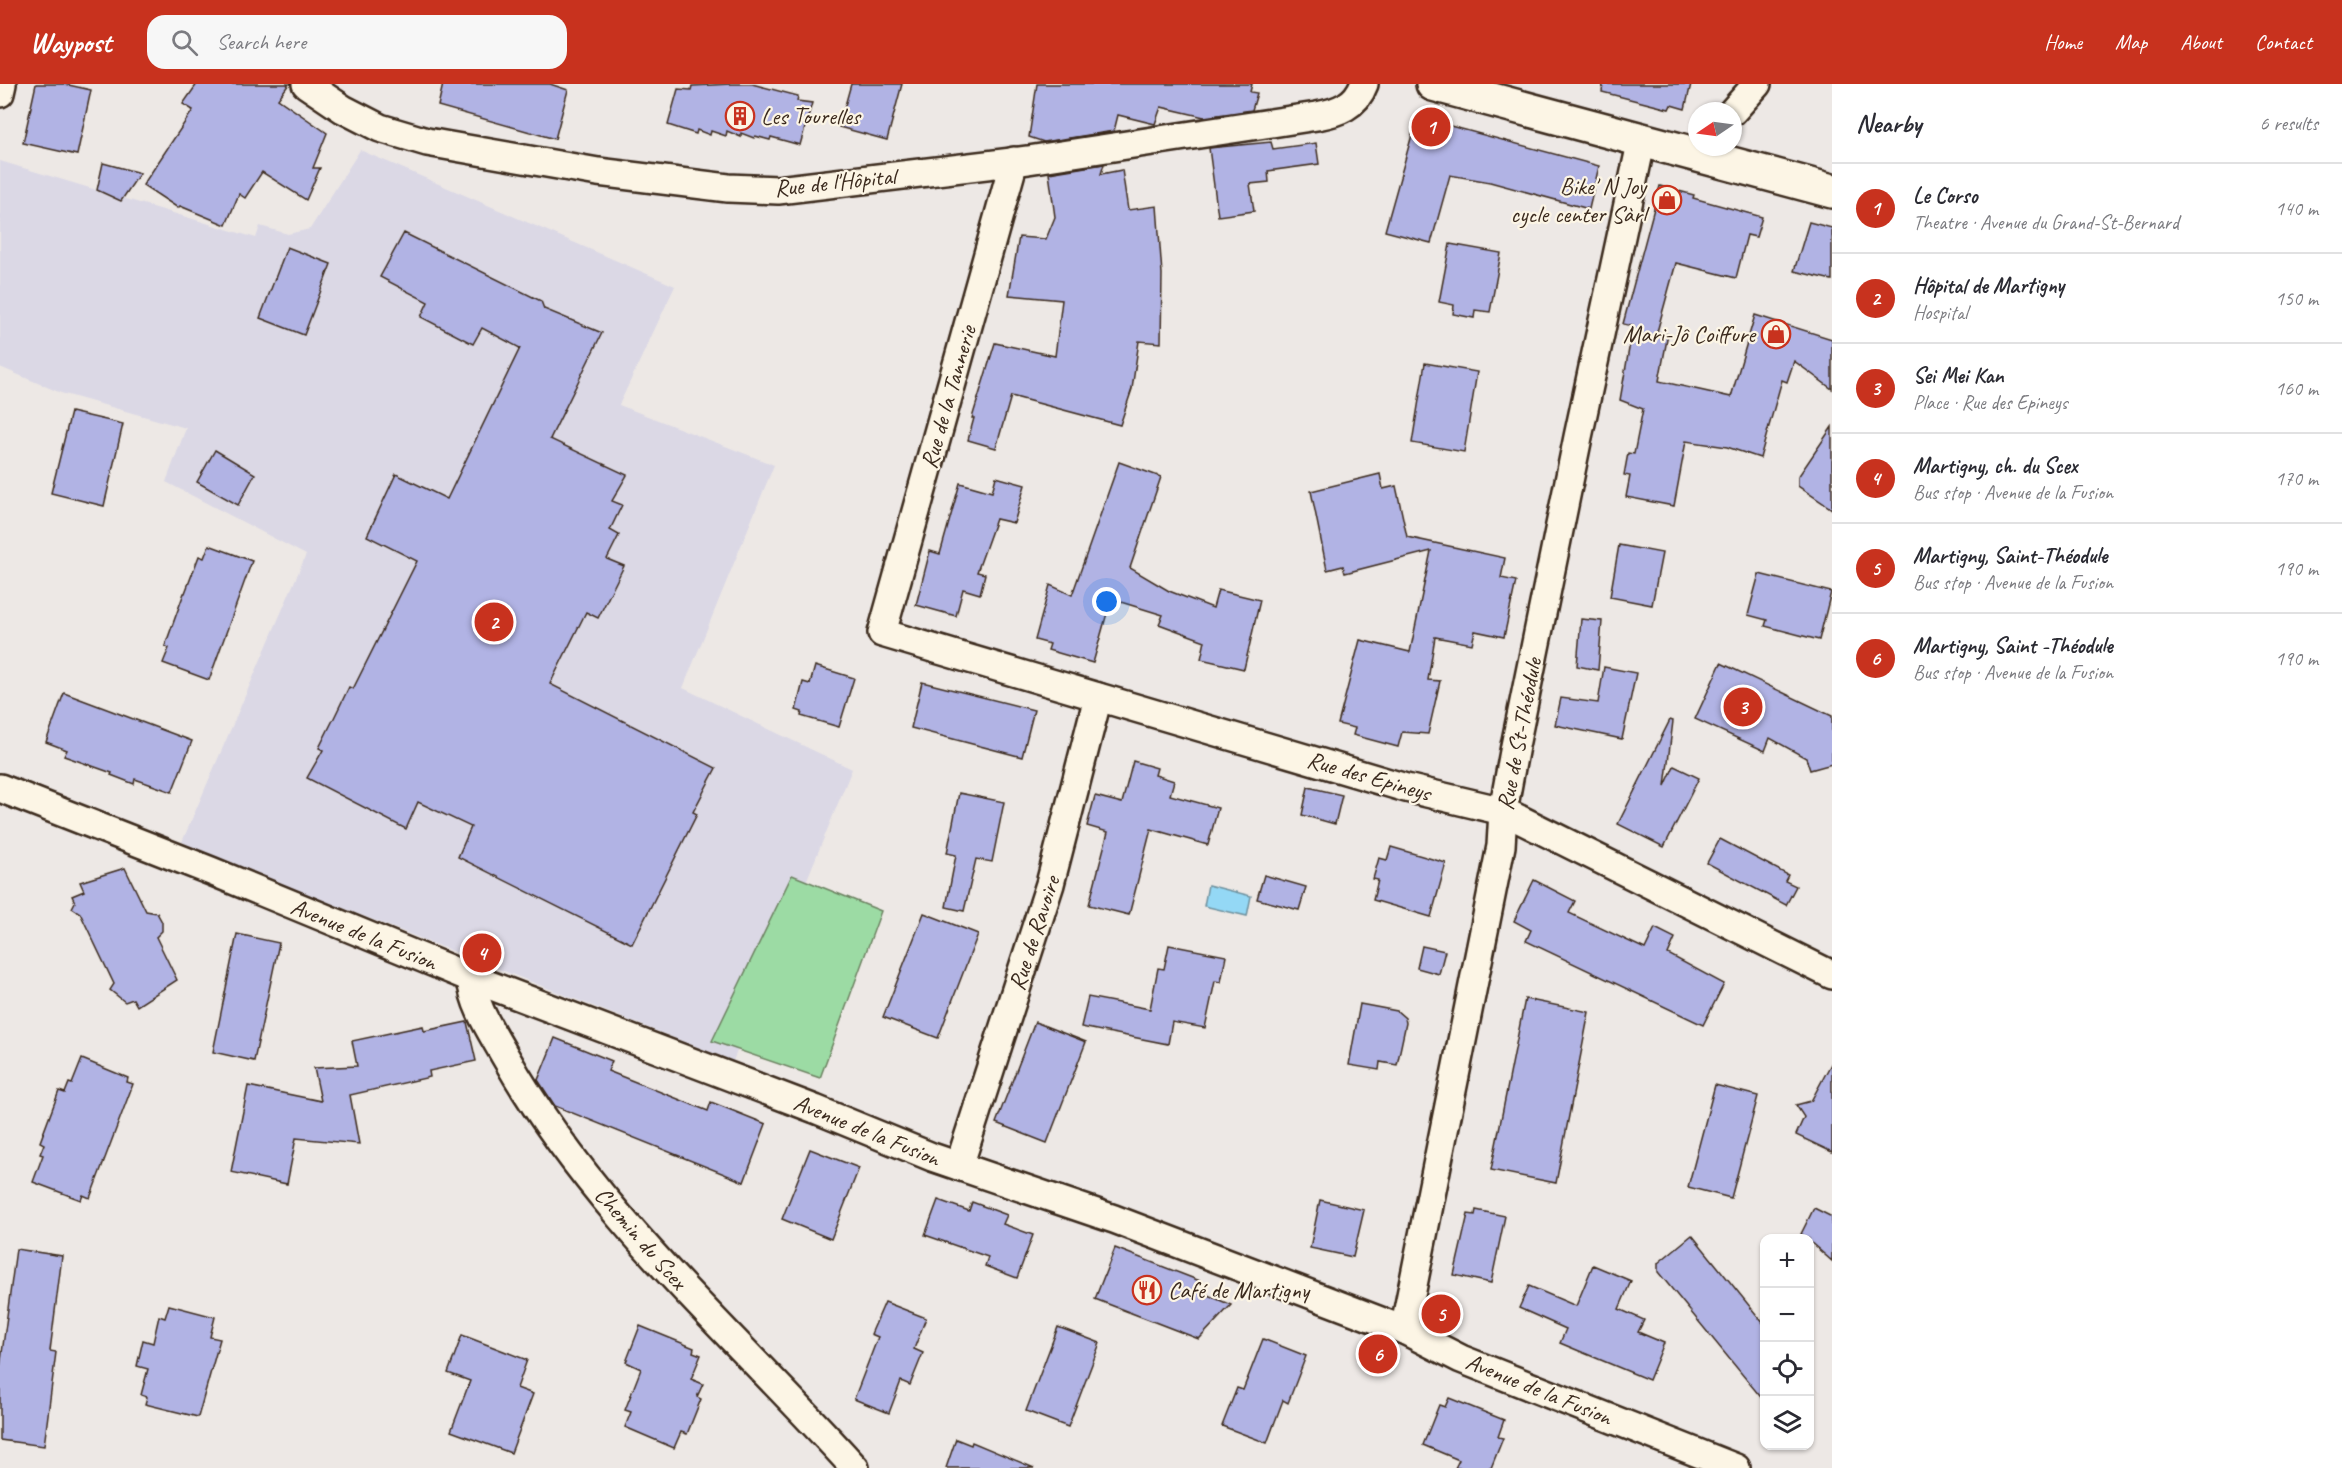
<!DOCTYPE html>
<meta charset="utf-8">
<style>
body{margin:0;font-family:Caveat,sans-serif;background:#f7f7f7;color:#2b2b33}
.controls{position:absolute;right:18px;bottom:18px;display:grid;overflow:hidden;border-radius:12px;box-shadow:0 2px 4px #0004}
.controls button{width:54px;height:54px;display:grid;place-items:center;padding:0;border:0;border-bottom:2px solid #e1e1e2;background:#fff;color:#2b2b33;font:30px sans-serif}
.compass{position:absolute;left:1688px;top:18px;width:54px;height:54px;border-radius:50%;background:#fff;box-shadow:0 2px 4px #0004;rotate:257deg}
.you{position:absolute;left:1107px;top:518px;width:21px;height:21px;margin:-15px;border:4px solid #fff;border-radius:50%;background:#1a73e8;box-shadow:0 0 0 9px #1a73e833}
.badge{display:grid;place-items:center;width:39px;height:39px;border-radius:50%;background:#c8321e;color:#fff;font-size:20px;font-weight:700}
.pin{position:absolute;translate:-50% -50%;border:3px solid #fff;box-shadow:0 2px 6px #0006}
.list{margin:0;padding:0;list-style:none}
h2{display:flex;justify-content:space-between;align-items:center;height:78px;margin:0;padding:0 24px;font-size:26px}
h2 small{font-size:20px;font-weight:400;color:#7c7c81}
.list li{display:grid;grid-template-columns:39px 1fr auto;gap:18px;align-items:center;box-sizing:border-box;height:90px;padding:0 24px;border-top:2px solid #e1e1e2}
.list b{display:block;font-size:22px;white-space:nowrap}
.list p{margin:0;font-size:20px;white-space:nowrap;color:#7c7c81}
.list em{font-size:20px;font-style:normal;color:#7c7c81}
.icon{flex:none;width:33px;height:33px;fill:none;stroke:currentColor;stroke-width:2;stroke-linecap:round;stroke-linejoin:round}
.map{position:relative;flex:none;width:1832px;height:1384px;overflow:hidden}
header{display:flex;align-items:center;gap:36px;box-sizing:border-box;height:84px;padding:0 30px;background:#c8321e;color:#fff}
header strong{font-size:28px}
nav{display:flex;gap:33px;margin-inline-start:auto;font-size:21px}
.search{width:420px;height:54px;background:#f7f7f7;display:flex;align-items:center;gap:15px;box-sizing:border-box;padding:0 21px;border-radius:18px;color:#7c7c81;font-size:22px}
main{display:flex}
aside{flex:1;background:#fff}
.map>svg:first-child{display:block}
.built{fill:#dbd8e5}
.green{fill:#9cdba4;stroke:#6c8261;stroke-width:1.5}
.water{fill:#94d8f5;stroke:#70929f;stroke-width:1.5}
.building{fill:#b1b3e4;stroke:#3b2a1e;stroke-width:1.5}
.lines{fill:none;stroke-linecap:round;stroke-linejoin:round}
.street-casing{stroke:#3b2a1e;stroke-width:32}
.secondary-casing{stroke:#3b2a1e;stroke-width:38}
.street{stroke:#fcf5e5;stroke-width:27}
.secondary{stroke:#fcf5e5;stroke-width:33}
.labels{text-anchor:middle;stroke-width:4.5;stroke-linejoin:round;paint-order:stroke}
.poi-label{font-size:24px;fill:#3b2a1e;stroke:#fcf5e5;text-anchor:start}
.street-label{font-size:24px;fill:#3b2a1e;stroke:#fcf5e5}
</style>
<header>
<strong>Waypost</strong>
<div class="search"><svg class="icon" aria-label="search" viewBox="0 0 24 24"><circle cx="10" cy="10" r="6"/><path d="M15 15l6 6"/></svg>Search here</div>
<nav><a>Home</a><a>Map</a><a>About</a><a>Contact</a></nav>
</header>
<main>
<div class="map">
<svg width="1832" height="1384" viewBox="0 0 1832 1384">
<rect width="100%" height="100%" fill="#ede8e5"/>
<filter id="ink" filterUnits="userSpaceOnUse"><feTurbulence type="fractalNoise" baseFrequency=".0167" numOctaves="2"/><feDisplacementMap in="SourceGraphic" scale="12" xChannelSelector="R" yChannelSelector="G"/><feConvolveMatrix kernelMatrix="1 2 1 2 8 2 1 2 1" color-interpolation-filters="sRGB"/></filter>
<g filter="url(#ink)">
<!-- built -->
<polygon class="built" points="360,66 675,202 619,321 774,381 683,604 852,685 733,977 228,779 182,758 306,471 166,398 186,344 61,309 0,283 0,77 256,154 260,142 288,150 310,145"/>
<!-- green -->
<polygon class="green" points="792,791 881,827 820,994 712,957"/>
<!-- water -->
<polygon class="water" points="1208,801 1251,812 1247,832 1204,822"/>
<!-- building -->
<g class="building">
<polygon points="36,0 64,0 91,6 77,71 23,59"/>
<polygon points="197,0 289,0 278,15 327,49 313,84 320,84 306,116 262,88 245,114 239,110 226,141 180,122 178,124 143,101 193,26 183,20"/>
<polygon points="443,0 550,0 568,6 555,55 438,22"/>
<polygon points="731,0 752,0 798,12 797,17 812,19 800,61 771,53 770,56 755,52 754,54 741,49 741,53 727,47 726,52 711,47 710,51 697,46 696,50 668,41 678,5 691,6 692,2"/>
<polygon points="851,0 902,0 887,56 839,43"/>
<polygon points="1037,0 1252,0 1250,8 1257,9 1252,26 1204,33 1161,23 1155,40 1118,31 1114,47 1044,58 1029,53"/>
<polygon points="1603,0 1691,0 1685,25 1671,21 1669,25 1602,8"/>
<polygon points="1417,33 1599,82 1589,125 1490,98 1450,91 1431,159 1385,147"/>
<polygon points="1271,58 1273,65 1316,59 1319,80 1268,87 1269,98 1250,100 1254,127 1218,132 1209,64"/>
<polygon points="103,79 140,89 121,117 97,106"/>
<polygon points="1104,80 1101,90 1122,86 1128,126 1157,122 1162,190 1161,259 1139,257 1132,305 1120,341 1011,312 996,364 968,356 974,334 972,334 995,259 1055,272 1062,216 1009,211 1019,153 1046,155 1055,133 1049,89"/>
<polygon points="1660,102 1694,111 1693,114 1762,133 1756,153 1747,151 1736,194 1676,179 1657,248 1668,250 1659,297 1731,313 1755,231 1832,255 1832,305 1794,277 1787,298 1782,296 1760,374 1727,363 1686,357 1674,422 1626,413 1630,392 1624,391 1628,369 1634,370 1643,325 1620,316 1633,242 1623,240"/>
<polygon points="1809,138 1832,144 1832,196 1794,187"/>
<polygon points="404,149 541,217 544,225 602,249 550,355 627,391 612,417 622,421 610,446 619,451 607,475 624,482 598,534 586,528 550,600 716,684 693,728 697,730 632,860 458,773 471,743 418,718 406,745 307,694 323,666 319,664 334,634 349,603 353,605 417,477 367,452 396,390 447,415 520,264 482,244 473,260 421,233 428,218 380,193"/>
<polygon points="1450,160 1501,169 1490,228 1475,226 1474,234 1453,230 1454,221 1439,218"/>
<polygon points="287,163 331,180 304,251 260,234"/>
<polygon points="1425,279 1477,288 1464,368 1412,359"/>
<polygon points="71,328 123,340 104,422 51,409"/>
<polygon points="1832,343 1832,425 1798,402 1798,393"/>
<polygon points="215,366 255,390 238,421 197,398"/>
<polygon points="1119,378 1161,393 1130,484 1169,507 1213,524 1218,506 1260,516 1244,585 1201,575 1205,557 1159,540 1163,531 1111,515 1093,579 1048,566 1050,560 1035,556 1050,501 1072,511"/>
<polygon points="1380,390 1383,405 1396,402 1407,453 1505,474 1501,494 1516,497 1504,553 1475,547 1472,560 1435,553 1428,596 1440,597 1428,650 1402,648 1398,663 1353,651 1355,644 1338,640 1360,556 1410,568 1431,467 1345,489 1343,482 1327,486 1311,407"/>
<polygon points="996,393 1025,401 1014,439 996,435 977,488 985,490 980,510 963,505 956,532 916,521 930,467 940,470 960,399 992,408"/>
<polygon points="209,461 252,477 209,596 163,579 169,564 165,562 184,509 185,509 199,472 204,474"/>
<polygon points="1619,461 1662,469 1652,521 1610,513"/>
<polygon points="1759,490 1831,508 1819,556 1765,542 1767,536 1748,531"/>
<polygon points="1581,535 1602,537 1598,586 1577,582"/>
<polygon points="1721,579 1832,632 1832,680 1810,686 1806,674 1770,654 1765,667 1695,635"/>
<polygon points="815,582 854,594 839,643 801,632 802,628 796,626 803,598 810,600"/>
<polygon points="1604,583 1636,589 1622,655 1555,641 1561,614 1598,619"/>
<polygon points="922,598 1034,626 1022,673 911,644"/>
<polygon points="64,609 192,657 172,708 135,695 134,700 111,691 112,689 64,672 67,666 46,658"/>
<polygon points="1670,636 1673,637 1665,702 1674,682 1699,694 1664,763 1618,740"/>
<polygon points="1133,677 1157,684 1155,691 1174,697 1170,711 1218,724 1208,761 1151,745 1129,831 1089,821 1108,748 1087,742 1095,712 1122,719"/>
<polygon points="1308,703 1342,711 1335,740 1302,731"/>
<polygon points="959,709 1004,718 992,778 976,775 964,827 946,823 956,771 947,769"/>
<polygon points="1720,755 1788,791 1785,797 1796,802 1786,821 1707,779"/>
<polygon points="1391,763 1446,779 1431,833 1373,816 1378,796 1373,795 1379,774 1387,776"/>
<polygon points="125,784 146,827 157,829 162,838 162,847 156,853 177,896 137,922 133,915 125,918 110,906 114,900 80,829 72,824 75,818 72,812 84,807 80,798"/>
<polygon points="1264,791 1306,803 1299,826 1257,815"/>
<polygon points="1534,796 1575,817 1569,829 1645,865 1655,844 1675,854 1668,870 1724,900 1703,941 1526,857 1531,846 1514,837"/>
<polygon points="924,829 978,850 938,954 883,933"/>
<polygon points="237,850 279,859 254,977 213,968"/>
<polygon points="1169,861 1226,872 1221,898 1215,897 1205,944 1172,938 1168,960 1081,943 1088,913 1150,925 1158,884 1164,885"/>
<polygon points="1422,862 1445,867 1439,890 1417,884"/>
<polygon points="1525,915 1589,928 1556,1099 1491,1086"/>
<polygon points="1360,920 1397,927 1405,934 1406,939 1397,981 1380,978 1379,986 1349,981"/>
<polygon points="467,938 476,977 429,987 430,993 350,1011 359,1060 296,1054 287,1100 231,1088 248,1002 321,1017 314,984 357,982 352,957 423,942 424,947"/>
<polygon points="1035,938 1086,958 1047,1059 996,1039"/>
<polygon points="555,954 612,977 608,987 708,1027 711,1018 766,1040 744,1098 555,1022 538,996"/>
<polygon points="82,975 128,994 127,998 133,1000 90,1114 83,1111 81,1116 33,1098 43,1071 40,1070 44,1060 40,1058 59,1007 65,1009 69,999 72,1000"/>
<polygon points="1832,978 1832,1068 1796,1051 1804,1033 1796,1021 1811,1017"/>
<polygon points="1715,1001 1758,1012 1731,1114 1688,1103"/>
<polygon points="810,1065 859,1084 831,1155 782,1135"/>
<polygon points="938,1116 969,1127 972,1118 1007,1131 1003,1140 1033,1151 1017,1194 985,1182 988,1173 925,1151"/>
<polygon points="1320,1116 1364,1126 1353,1173 1310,1164"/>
<polygon points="1814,1124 1832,1133 1832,1177 1809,1157 1809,1155 1801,1150"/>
<polygon points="1476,1126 1505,1132 1491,1199 1454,1191 1468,1130 1475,1131"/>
<polygon points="1692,1151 1764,1240 1764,1317 1658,1188 1658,1179"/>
<polygon points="1115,1164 1200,1197 1196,1206 1231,1221 1199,1255 1095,1215"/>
<polygon points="16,1165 62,1172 50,1267 56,1268 44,1362 0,1356 0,1284"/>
<polygon points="1593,1181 1631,1197 1619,1225 1644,1236 1638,1248 1664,1259 1649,1296 1560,1259 1566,1245 1519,1224 1529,1202 1576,1222"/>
<polygon points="885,1218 926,1234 914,1265 923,1269 910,1301 901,1297 889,1329 854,1315 878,1253 871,1250"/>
<polygon points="169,1221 215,1233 210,1253 220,1255 198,1333 145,1320 147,1313 141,1311 148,1285 137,1282 143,1256 153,1259 159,1232 165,1234"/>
<polygon points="640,1242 694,1264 693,1268 701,1271 691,1295 703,1300 697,1313 701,1315 687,1350 681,1348 674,1364 625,1343 631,1328 625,1326 641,1285 626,1278"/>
<polygon points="1058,1243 1100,1259 1068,1343 1026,1327"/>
<polygon points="462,1251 527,1276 517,1304 533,1310 511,1369 451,1347 470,1297 448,1289"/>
<polygon points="1263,1255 1306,1272 1288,1319 1283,1316 1267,1359 1222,1342 1237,1304 1243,1306"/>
<polygon points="1449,1314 1504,1336 1498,1353 1503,1354 1491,1384 1455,1384 1459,1376 1423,1361 1439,1321 1445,1323"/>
<polygon points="956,1355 971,1361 972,1358 1034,1384 946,1384"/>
</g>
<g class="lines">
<!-- street casing -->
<g class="street-casing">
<g id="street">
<path d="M306 0 343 25 380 44 427 58 598 88 728 104 778 106 1028 76 1317 32C1338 28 1356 22 1364 0"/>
<polyline points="0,9 2,0"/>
<polyline points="1733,27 1757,0"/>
<polyline points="1014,77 882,549 1406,704 1503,727 1832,891"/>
<polyline points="0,704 211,787 471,894 815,1025 932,1073 1114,1135 1404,1246 1461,1275 1736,1384"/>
<path d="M471 894C474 923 491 947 505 972 594 1130 735 1251 855 1384"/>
<polyline points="959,1082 1050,800 1098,613"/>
<polyline points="1404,1246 1501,762 1503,727 1515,662 1578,353 1642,55"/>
</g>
</g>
<!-- secondary casing -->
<g class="secondary-casing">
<polyline id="secondary" points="1433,0 1832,107"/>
</g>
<!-- street -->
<use href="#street" class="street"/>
<!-- secondary -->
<use href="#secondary" class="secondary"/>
</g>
</g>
<!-- icons -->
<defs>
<g id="building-ring" transform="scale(1.5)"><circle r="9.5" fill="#fcf5e5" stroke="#c8321e" stroke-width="1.5"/><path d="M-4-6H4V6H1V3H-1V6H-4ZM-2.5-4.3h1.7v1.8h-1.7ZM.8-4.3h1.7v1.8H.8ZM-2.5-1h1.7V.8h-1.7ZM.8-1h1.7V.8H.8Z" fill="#c8321e"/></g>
<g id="shop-ring" transform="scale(1.5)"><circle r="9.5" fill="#fcf5e5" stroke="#c8321e" stroke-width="1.5"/><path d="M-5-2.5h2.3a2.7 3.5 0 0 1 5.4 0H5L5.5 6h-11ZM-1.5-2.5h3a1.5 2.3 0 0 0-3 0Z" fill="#c8321e"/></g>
<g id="restaurant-ring" transform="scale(1.5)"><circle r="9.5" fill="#fcf5e5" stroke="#c8321e" stroke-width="1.5"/><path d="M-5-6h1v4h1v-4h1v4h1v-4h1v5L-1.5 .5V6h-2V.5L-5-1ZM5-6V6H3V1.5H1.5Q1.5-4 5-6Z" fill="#c8321e"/></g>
</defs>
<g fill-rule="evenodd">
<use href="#building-ring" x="740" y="32"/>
<use href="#shop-ring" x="1667" y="116"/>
<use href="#shop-ring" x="1776" y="250"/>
<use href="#restaurant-ring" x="1147" y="1206"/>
</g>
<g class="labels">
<!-- poi labels -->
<g class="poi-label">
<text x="761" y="40">Les Tourelles</text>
<text x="1646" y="110" text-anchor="end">Bike' N Joy<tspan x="1646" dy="28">cycle center Sàrl</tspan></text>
<text x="1755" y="258" text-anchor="end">Mari-Jô Coiffure</text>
<text x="1168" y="1214">Café de Martigny</text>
</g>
<!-- street labels -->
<g class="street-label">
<text transform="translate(835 98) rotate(-6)" y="8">Rue de l'Hôpital</text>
<text transform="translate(948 313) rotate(-74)" y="8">Rue de la Tannerie</text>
<text transform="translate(1519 650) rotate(-79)" y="8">Rue de St-Théodule</text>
<text transform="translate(1369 692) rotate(16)" y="8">Rue des Epineys</text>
<text transform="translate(1034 849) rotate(-72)" y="8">Rue de Ravoire</text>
<text transform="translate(364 850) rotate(22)" y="8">Avenue de la Fusion</text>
<text transform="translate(867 1046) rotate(22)" y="8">Avenue de la Fusion</text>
<text transform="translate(641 1154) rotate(49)" y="8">Chemin du Scex</text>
<text transform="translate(1539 1305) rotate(22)" y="8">Avenue de la Fusion</text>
</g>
</g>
</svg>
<div class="controls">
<button>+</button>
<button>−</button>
<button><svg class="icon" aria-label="locate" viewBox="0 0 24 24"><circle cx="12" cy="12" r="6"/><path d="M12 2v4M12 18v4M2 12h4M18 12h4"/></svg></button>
<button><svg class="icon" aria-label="layers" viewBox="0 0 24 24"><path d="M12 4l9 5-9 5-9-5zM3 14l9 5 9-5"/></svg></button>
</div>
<svg class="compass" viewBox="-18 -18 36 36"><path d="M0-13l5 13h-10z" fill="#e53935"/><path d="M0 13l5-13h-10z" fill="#7c7c81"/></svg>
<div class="you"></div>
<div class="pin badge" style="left:1431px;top:43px">1</div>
<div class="pin badge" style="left:494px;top:538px">2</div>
<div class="pin badge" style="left:1743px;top:623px">3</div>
<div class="pin badge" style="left:482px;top:869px">4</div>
<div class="pin badge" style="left:1441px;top:1230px">5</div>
<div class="pin badge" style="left:1378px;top:1270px">6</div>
</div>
<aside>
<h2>Nearby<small>6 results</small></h2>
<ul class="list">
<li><span class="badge">1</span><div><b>Le Corso</b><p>Theatre · Avenue du Grand-St-Bernard</p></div><em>140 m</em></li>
<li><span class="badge">2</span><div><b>Hôpital de Martigny</b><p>Hospital</p></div><em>150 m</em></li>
<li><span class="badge">3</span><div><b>Sei Mei Kan</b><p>Place · Rue des Epineys</p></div><em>160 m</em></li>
<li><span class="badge">4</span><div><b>Martigny, ch. du Scex</b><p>Bus stop · Avenue de la Fusion</p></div><em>170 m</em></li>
<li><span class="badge">5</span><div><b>Martigny, Saint-Théodule</b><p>Bus stop · Avenue de la Fusion</p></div><em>190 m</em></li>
<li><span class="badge">6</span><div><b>Martigny, Saint -Théodule</b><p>Bus stop · Avenue de la Fusion</p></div><em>190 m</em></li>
</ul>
</aside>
</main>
